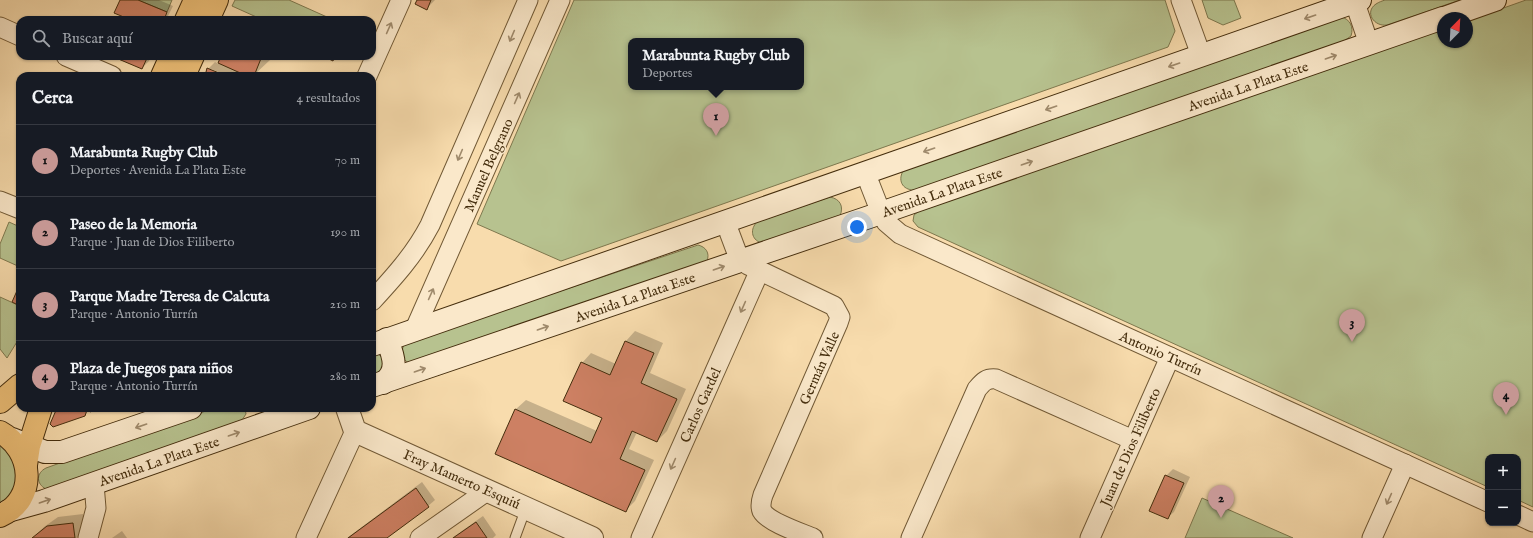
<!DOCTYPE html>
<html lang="es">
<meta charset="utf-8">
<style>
body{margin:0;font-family:"IM FELL English",serif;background:#20242c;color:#f1f3f6}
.controls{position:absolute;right:12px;bottom:12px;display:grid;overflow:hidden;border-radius:8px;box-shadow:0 1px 3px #0004}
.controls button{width:36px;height:36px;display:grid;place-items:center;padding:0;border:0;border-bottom:1px solid #363941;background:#171b24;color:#f1f3f6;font:20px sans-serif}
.compass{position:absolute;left:1437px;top:12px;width:36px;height:36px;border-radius:50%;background:#171b24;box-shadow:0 1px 3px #0004;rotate:24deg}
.you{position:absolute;left:857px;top:227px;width:14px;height:14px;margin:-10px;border:3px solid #fff;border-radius:50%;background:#1a73e8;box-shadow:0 0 0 6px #1a73e833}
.badge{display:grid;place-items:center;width:26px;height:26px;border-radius:50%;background:#c59692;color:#111;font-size:13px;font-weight:700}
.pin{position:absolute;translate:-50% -33px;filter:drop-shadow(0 1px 2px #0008)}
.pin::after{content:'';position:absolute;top:21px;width:14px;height:12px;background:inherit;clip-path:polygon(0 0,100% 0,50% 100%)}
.popup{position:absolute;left:628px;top:38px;width:176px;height:52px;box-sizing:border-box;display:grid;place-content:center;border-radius:8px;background:#171b24;filter:drop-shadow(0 1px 3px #0005);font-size:13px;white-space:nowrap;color:#9ea1a6}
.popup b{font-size:15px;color:#f1f3f6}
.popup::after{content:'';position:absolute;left:50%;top:100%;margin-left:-8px;border:8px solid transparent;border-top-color:#171b24}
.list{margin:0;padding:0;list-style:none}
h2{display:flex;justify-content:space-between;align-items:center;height:52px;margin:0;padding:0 16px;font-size:17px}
h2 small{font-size:13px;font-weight:400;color:#9ea1a6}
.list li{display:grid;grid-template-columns:26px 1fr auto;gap:12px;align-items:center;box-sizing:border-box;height:72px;padding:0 16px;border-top:1px solid #363941}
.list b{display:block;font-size:15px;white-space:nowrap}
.list p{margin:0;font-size:13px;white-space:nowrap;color:#9ea1a6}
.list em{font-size:13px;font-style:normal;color:#9ea1a6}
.icon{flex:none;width:22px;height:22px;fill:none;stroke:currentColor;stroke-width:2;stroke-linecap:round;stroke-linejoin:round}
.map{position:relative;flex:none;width:1533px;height:538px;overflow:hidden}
.search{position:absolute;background:#171b24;box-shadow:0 1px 3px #0004;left:16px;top:16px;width:360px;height:44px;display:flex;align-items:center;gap:10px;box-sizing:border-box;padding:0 14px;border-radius:12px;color:#9ea1a6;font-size:15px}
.panel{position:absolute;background:#171b24;box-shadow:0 1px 3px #0004;left:16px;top:72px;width:360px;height:340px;border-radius:12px}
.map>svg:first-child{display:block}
.green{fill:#b7c28f;stroke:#7e784e;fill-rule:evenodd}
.shadow{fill:#0003}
.building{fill:#cd8063;stroke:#442d0d}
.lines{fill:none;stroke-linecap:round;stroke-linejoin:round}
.service-casing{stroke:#715935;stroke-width:11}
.minor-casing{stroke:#715935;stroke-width:21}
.tertiary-casing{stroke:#715935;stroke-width:24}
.secondary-casing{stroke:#442d0d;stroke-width:24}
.primary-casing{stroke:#442d0d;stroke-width:24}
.service{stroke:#fae8ca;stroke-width:9}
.minor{stroke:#fae8ca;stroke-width:19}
.tertiary{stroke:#fae8ca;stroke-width:22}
.secondary{stroke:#fae8ca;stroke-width:22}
.primary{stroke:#ecbe76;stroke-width:22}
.oneway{stroke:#9f8a6c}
.labels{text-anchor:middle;stroke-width:3;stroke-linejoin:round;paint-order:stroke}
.street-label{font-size:14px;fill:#442d0d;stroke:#fae8ca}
</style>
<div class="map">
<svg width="1533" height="538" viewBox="0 0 1533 538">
<rect width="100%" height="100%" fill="#f8dcad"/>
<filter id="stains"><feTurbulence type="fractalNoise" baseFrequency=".005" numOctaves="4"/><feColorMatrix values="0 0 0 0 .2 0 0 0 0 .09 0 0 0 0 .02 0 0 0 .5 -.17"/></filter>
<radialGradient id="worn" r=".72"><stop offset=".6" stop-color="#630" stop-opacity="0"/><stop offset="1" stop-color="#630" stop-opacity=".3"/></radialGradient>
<!-- green -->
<g class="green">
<polygon points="138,0 172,0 167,12"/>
<polygon points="235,0 289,0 327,17 326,20 263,20 232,6"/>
<path d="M574 0H1165L1175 31 1168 47 561 261 477 224ZM631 41H801V87H631Z"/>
<polygon points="1202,0 1234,0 1241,18 1223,25 1208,18"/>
<path d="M1385 0H1460L1387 25C1374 27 1364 12 1376 4 1379 2 1382 1 1385 0Z"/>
<polygon points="1526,0 1533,0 1533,507 1518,500 1518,457 1488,457 1488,487 918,227 913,221 914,215 919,211 1443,29 1443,42 1467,42 1467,21"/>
<path d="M1341 17C1350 19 1354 27 1351 36L1344 41 916 190C904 191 897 182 903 171Z"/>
<path d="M830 197C840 199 844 206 840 216L761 243C751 239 750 229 757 222Z"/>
<polygon points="9,222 20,227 20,267 0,258 0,244"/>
<path d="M698 245C706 247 710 253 707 261L409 363 403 359C402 351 401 346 408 342Z"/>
<polygon points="0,297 20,306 20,337 7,358 0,349"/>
<polygon points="372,354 378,354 384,359 383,370 372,376"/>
<path d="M214 408H245L246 414 242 420 46 489C36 484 36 473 46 468Z"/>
<polygon points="0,441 4,442 19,472 14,493 0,506"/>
<polygon points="1202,498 1293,538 1185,538"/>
</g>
<!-- shadow -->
<g class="shadow">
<polygon points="121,0 159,0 173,6 166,20 133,20"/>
<polygon points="418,0 435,0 427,8"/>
<polygon points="332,17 338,20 329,20"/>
<polygon points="118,56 151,56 149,61 142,68"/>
<polygon points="222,56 271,56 270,60 253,76 228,76 211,69 211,71 223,76 206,76 208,69 215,62 219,64"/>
<polygon points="635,331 663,343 650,373 686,389 667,431 657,441 637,432 629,449 654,460 635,501 626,510 497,453 516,409 526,400 597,431 604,418 582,363 591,353 616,364 626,341"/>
<polygon points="1173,469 1190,477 1174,512 1167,518 1166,476"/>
<polygon points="422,482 435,500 428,506 385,538 347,538"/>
<polygon points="83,514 85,530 77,538 33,538 44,527 58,517"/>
<polygon points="483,516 496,535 493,538 452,538"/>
<polygon points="122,531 127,538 112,538"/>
</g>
<!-- building -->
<g class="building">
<polygon points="120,0 138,0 167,12 164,20 131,20 114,13"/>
<polygon points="417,0 431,0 427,10 415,4"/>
<polygon points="117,56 148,56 142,69 116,58"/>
<polygon points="221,56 262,56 254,76 247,76 218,63"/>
<polygon points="323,56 335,56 333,61"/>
<polygon points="207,68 226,76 205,76"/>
<polygon points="20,284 20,306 12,302"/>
<polygon points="625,341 654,353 641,383 677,399 657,442 632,431 620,459 645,470 626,512 495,454 515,409 591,443 602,418 563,401 581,362 610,375"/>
<polygon points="57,408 93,408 91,412 87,410 85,416 53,427 50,424"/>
<polygon points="1165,475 1184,483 1168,519 1149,511"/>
<polygon points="416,488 429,507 387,538 348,538"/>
<polygon points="476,522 487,538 453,538"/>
<polygon points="73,523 75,538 32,538 47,526"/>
</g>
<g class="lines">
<!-- service casing -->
<g class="service-casing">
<polyline id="service" points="515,538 526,508"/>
</g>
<!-- minor casing -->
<g class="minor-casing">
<g id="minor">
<polyline points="1181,0 1201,55"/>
<polyline points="1354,0 1369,44"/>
<polyline points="0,27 20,36"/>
<polyline points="66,56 112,76"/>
<polyline points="367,76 401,0"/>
<polyline points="865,172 881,213 886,222 900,234 1488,502"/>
<polyline points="0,201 20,209"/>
<path d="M725 221 737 253 748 265 834 306 840 317 838 323 763 495C761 501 760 506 762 511 768 522 801 533 813 538"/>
<path d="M372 301C394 277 415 254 430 225L528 0"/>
<polyline points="415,329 560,0"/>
<polyline points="1518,515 1533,522"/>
<polyline points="88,538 96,508 94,484"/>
<polyline points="306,538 355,431"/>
<polyline points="420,538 487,491"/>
<polyline points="641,538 759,272"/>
<path d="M911 538 977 389C983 382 986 378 996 379L1133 440"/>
<polyline points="1090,538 1170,357"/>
<polyline points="1372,538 1405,464"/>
</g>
</g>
<!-- tertiary casing -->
<g class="tertiary-casing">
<polyline id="tertiary" points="347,408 355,431 592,538"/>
</g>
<!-- secondary casing -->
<g class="secondary-casing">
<g id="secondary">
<polyline points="1444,18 1495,0"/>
<polyline points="372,345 1360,0"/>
<path d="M383 383C400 371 393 355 387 339"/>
<polyline points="372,386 881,213 1443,18"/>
<polyline points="12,439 45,452 62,452 191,408"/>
<polyline points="8,511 44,501 309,408"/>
</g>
</g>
<!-- primary casing -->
<g class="primary-casing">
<g id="primary">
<polyline points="186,20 195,0"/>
<polyline points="208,20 217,0"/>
<polyline points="162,76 171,56"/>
<polyline points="184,76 193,56"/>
<polyline points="0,402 20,385"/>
<path d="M0 432C33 450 38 499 0 516"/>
<polyline points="26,465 29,446 41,408"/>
</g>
</g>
<!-- service -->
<use href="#service" class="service"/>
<!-- minor -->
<use href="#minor" class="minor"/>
<!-- tertiary -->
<use href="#tertiary" class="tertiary"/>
<!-- secondary -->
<use href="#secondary" class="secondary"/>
<!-- primary -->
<use href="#primary" class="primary"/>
</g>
<!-- one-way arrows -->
<defs><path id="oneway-shaft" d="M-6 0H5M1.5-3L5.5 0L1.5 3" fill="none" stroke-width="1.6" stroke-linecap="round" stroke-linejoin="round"/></defs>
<g class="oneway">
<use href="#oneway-shaft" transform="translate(1310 17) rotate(161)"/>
<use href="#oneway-shaft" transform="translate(389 28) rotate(-66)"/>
<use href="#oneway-shaft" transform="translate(512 36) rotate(113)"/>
<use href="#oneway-shaft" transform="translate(1331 57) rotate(-19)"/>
<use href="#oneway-shaft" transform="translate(1174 65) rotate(161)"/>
<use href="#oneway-shaft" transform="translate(517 98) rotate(-66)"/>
<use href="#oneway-shaft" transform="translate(1051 108) rotate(161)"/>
<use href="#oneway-shaft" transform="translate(929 150) rotate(161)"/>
<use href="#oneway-shaft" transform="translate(460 155) rotate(113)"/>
<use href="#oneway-shaft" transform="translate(1027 163) rotate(-19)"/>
<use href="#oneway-shaft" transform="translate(719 268) rotate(-19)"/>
<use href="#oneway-shaft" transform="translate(431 294) rotate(-66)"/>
<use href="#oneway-shaft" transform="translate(743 307) rotate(114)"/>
<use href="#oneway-shaft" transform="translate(543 328) rotate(-19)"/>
<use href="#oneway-shaft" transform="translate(420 370) rotate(-19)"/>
<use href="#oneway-shaft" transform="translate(141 426) rotate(161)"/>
<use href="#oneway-shaft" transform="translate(234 434) rotate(-19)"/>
<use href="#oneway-shaft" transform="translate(673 464) rotate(114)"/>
<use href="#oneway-shaft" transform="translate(1389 499) rotate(114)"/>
<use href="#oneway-shaft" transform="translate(45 501) rotate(-19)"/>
</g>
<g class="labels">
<!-- street labels -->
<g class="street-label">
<text transform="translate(1248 86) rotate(-19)" y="5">Avenida La Plata Este</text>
<text transform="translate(488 165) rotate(-66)" y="5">Manuel Belgrano</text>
<text transform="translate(942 192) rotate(-19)" y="5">Avenida La Plata Este</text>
<text transform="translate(635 297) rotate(-19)" y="5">Avenida La Plata Este</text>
<text transform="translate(1161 353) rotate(24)" y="5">Antonio Turrín</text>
<text transform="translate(819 368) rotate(-66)" y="5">Germán Valle</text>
<text transform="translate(700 405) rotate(-66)" y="5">Carlos Gardel</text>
<text transform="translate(1130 447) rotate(-66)" y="5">Juan de Dios Filiberto</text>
<text transform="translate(159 461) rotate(-19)" y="5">Avenida La Plata Este</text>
<text transform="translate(462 479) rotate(24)" y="5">Fray Mamerto Esquiú</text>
</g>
</g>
<rect width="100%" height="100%" filter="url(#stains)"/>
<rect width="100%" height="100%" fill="url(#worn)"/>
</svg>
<div class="controls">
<button>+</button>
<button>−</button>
</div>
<svg class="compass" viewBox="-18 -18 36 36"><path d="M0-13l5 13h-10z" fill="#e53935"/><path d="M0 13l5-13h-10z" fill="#9ea1a6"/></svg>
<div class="you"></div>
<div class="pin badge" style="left:716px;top:136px">1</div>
<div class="popup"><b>Marabunta Rugby Club</b>Deportes</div>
<div class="pin badge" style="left:1221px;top:518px">2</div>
<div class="pin badge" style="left:1352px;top:342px">3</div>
<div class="pin badge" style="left:1506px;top:415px">4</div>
<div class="search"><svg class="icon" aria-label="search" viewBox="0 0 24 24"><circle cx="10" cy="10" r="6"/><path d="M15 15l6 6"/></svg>Buscar aquí</div>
<section class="panel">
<h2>Cerca<small>4 resultados</small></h2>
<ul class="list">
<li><span class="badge">1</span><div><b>Marabunta Rugby Club</b><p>Deportes · Avenida La Plata Este</p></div><em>70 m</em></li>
<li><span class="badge">2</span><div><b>Paseo de la Memoria</b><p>Parque · Juan de Dios Filiberto</p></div><em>190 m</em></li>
<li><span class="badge">3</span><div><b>Parque Madre Teresa de Calcuta</b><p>Parque · Antonio Turrín</p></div><em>210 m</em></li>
<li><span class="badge">4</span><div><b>Plaza de Juegos para niños</b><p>Parque · Antonio Turrín</p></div><em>280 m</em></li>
</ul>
</section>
</div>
